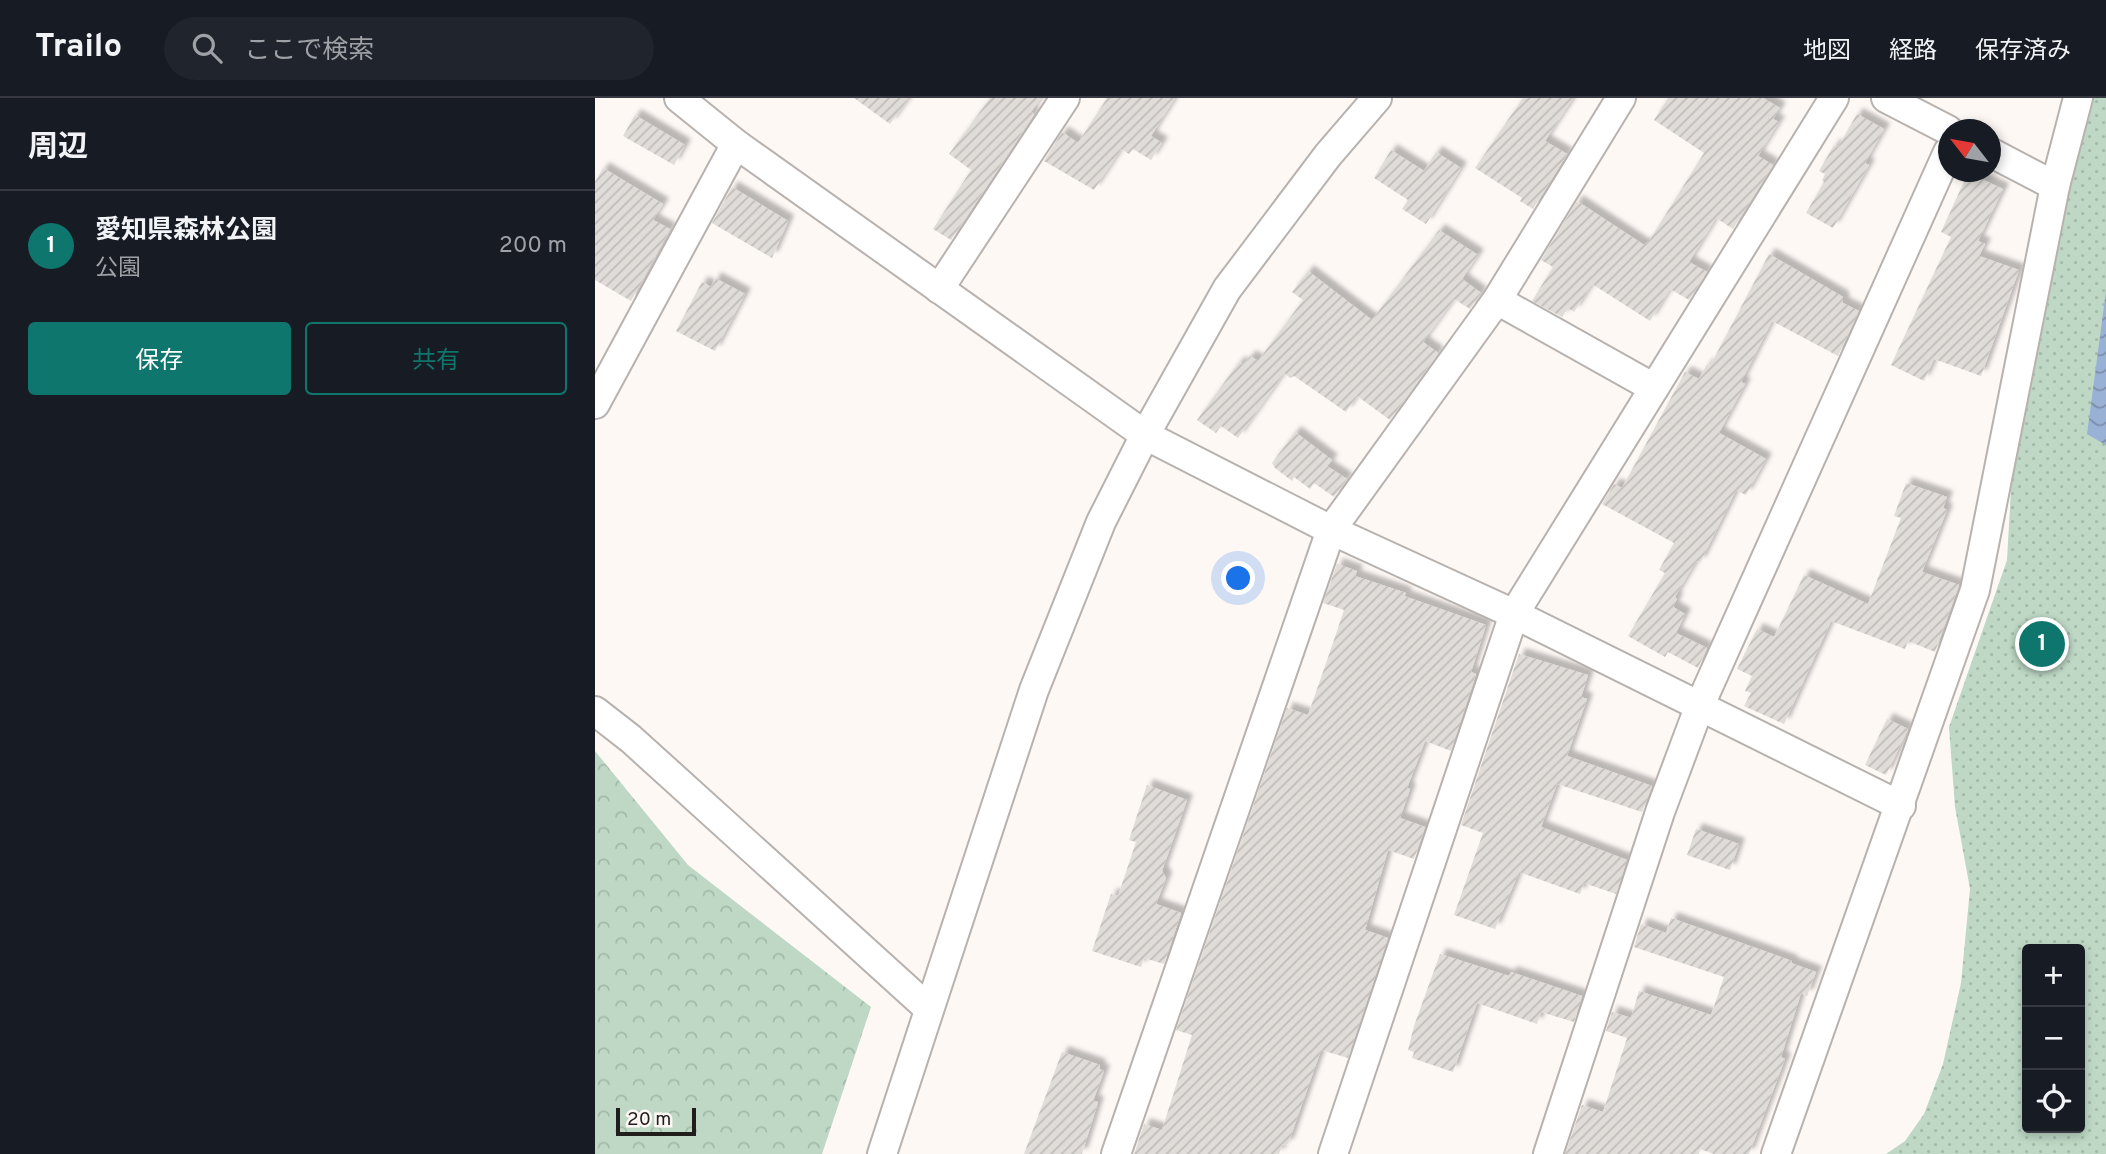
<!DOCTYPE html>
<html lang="ja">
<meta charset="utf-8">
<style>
body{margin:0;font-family:Overpass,"Noto Sans JP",sans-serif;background:#20242c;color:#f1f3f6}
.controls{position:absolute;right:21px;bottom:21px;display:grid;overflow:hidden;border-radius:7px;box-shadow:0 4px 10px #0003}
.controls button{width:63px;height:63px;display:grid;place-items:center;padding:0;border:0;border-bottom:2px solid #363941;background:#171b24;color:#f1f3f6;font:35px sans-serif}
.compass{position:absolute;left:1343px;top:21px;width:63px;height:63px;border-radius:50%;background:#171b24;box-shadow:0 4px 10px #0003;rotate:301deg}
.scale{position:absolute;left:21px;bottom:18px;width:80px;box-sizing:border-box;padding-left:7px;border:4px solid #201e1d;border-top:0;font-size:19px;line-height:24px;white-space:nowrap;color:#201e1d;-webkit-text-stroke:5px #fef8f5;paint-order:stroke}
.you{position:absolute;left:644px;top:481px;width:24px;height:24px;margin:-18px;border:5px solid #fff;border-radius:50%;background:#1a73e8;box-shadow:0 0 0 10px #1a73e833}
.badge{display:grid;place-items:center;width:46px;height:46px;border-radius:50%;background:#0f766e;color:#fff;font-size:23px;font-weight:700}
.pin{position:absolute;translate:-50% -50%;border:4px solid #fff;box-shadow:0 2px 7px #0006}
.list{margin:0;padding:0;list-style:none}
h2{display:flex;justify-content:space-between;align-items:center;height:91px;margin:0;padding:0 28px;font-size:30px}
h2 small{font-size:23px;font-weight:400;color:#9ea1a6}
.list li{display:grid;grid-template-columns:46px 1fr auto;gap:21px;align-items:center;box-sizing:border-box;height:112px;padding:0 28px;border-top:2px solid #363941}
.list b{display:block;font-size:26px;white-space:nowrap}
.list p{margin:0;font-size:23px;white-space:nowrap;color:#9ea1a6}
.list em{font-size:23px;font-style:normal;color:#9ea1a6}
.actions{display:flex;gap:14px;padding:21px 28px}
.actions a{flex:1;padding:16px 0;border:2px solid #0f766e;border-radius:7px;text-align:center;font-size:24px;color:#0f766e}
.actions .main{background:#0f766e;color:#fff}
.icon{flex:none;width:38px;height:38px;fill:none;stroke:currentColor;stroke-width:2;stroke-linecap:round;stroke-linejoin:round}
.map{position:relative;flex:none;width:1511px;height:1056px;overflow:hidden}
header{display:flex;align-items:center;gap:42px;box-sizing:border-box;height:98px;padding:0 35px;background:#171b24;border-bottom:2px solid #363941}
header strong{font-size:33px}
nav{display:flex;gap:38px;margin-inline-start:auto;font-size:24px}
.search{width:490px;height:63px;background:#20242c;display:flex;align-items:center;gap:18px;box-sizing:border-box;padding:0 24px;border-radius:38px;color:#9ea1a6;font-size:26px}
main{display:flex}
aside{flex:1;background:#171b24}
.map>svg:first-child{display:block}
.forest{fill:url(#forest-crowns)}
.park{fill:url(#park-dots);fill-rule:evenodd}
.water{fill:url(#water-waves)}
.building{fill:url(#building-hatch);filter:url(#shadow)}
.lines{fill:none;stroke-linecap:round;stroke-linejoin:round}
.minor-casing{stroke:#b8b2af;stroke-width:32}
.minor{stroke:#fff;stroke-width:28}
</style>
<header>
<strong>Trailo</strong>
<div class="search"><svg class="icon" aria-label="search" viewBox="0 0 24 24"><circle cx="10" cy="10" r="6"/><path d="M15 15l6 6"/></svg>ここで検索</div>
<nav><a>地図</a><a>経路</a><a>保存済み</a></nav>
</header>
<main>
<aside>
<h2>周辺<small></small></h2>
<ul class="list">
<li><span class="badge">1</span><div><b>愛知県森林公園</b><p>公園</p></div><em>200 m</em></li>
</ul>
<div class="actions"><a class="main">保存</a><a>共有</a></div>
</aside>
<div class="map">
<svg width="1511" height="1056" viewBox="0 0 1511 1056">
<defs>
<pattern id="forest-crowns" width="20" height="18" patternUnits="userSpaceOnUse" patternTransform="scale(1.75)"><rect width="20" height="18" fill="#bed8c5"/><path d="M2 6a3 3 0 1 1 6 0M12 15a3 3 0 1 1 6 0" fill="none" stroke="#a3b9a9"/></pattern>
<pattern id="park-dots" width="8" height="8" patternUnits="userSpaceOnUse" patternTransform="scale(1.75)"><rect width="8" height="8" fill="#bed8c5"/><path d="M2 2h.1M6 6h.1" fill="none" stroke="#a3b9a9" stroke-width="1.8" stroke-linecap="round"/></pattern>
<pattern id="water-waves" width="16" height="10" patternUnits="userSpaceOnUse" patternTransform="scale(1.75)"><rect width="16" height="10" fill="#9ab1d6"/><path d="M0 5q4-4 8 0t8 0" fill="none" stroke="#7d8fad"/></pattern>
<pattern id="building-hatch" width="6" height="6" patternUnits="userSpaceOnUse" patternTransform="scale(1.75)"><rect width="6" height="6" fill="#e0dcd8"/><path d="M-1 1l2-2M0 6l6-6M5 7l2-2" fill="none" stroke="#c0bcb9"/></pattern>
<filter id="shadow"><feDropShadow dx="6" dy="-6" stdDeviation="2" flood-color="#0004"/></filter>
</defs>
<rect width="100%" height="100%" fill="#fef8f5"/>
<!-- forest -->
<polygon class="forest" points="0,653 93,767 276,909 227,1056 0,1056"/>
<!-- park -->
<path class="park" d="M1491 0H1511V1056H1291L1310 1043 1329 1016 1348 966 1366 885 1375 791 1360 709 1354 629 1412 462 1420 321ZM1432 851H1485V1030H1432Z"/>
<!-- water -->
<polygon class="water" points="1511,193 1511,347 1492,336"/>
<!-- building -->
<g class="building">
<polygon points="259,0 314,0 295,26"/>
<polygon points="395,0 446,0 436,14 439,16 356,142 338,131 376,72 354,56"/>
<polygon points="512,0 580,0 556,38 567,45 556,62 538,51 534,56 526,51 499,92 449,63 467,34 483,45"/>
<polygon points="928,0 978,0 950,43 972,56 938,111 925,103 927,100 880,70"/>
<polygon points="1073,0 1168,0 1185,10 1178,21 1184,24 1163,58 1178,67 1138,131 1121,120 1094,164 1112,174 1094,202 1075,191 1055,223 997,186 979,214 973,210 967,219 937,203 958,169 946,162 982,103 1049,147 1054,143 1109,55 1059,22"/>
<polygon points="1262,16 1289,31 1270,65 1274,67 1238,130 1211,115 1229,84 1227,82 1230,76 1224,73 1239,47 1243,49"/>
<polygon points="40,17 90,47 79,67 28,38"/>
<polygon points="796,52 829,73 841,54 866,70 831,126 807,111 813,102 779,80"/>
<polygon points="8,70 68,106 58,122 75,131 36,203 0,182 0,84"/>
<polygon points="1373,75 1408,91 1383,143 1390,146 1384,158 1424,172 1386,278 1339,261 1329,283 1296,267 1356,139 1346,134"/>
<polygon points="137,89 193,123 177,160 117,125"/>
<polygon points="844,132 883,157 867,181 886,195 875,211 859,201 828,244 843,255 795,322 762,298 751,314 699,278 695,280 689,275 643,340 626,328 621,335 602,322 644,264 648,267 655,258 663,263 708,202 697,194 713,173 777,222"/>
<polygon points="1174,156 1248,199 1248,205 1264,213 1243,258 1177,223 1146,284 1150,286 1124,335 1171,361 1151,397 1141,392 1105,465 1101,463 1080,499 1082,501 1078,509 1090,516 1081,535 1112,550 1103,570 1073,554 1070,559 1033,538 1070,475 1064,472 1079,445 1007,406 1019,386 1027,390 1090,274 1104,281 1112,266 1115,268"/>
<polygon points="120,180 150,196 120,253 81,233 107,184 116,189"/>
<polygon points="700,334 737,362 732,368 752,381 739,399 719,385 715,391 699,379 697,383 680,370 677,365"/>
<polygon points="1311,385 1352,399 1348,410 1352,412 1327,474 1364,487 1340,554 1313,543 1310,551 1236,523 1189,626 1149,608 1156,595 1150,593 1157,578 1142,571 1162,531 1179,539 1209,477 1273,506 1306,420 1299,418"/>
<polygon points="742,466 762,473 760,478 811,495 809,498 891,527 876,574 881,576 856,653 830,643 812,690 815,691 805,720 830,729 819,761 793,752 770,832 793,840 753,960 726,952 693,1046 687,1048 684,1056 539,1056 549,1026 567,1032 597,937 581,932 692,610 713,617 738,545 749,512 728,505"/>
<polygon points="924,556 993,577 986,599 992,601 972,658 1057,688 1047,714 962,686 946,729 1032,762 1021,796 989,785 985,796 924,774 900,831 859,817 888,735 866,727"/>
<polygon points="1292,621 1313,631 1291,677 1270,667"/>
<polygon points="552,687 592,702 567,773 571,780 561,806 586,815 569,866 549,860 546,869 497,853 516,796 523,798 541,744 534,742"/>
<polygon points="1101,731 1144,746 1135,772 1092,757"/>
<polygon points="1076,820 1197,863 1196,865 1221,874 1212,898 1206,895 1186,959 1190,961 1154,1056 1119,1056 1105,1051 1104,1056 970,1056 987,1007 1008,1014 1032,940 1011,933 1017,914 1036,920 1044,893 1116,917 1129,879 1039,849 1046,826 1071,835"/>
<polygon points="845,856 914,878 916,874 987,898 979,924 946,914 942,926 882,905 858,974 817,960 819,954 813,952 819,928"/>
<polygon points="467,954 505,967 504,971 509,973 498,1003 503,1004 487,1056 429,1056"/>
</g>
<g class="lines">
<!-- minor casing -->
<g class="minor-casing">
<g id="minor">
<polyline points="84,0 141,46 550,337 736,432 919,516 1306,708"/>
<polyline points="1291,0 1353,32"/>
<polyline points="1395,54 1460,88"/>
<polyline points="344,191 470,0"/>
<polyline points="902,202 1059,290"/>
<polyline points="0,306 141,46"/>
<polyline points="0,613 36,641 334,911"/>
<polyline points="287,1056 439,592 506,424 550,337 632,191 733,57 782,0"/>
<polyline points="521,1056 736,432 902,202 1026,0"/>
<polyline points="738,1056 919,516 1239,0"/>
<polyline points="953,1056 1065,714 1105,607 1353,54"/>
<polyline points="1181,1056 1380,492 1460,88 1483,0"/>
</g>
</g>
<!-- minor -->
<use href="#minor" class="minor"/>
</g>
</svg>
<div class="controls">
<button>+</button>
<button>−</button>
<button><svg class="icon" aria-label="locate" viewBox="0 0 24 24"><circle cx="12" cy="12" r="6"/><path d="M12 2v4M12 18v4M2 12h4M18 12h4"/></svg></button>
</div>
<svg class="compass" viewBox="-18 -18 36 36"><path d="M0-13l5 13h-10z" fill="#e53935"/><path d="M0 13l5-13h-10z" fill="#9ea1a6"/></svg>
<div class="scale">20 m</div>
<div class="you"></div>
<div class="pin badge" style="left:1447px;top:546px">1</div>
</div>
</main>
